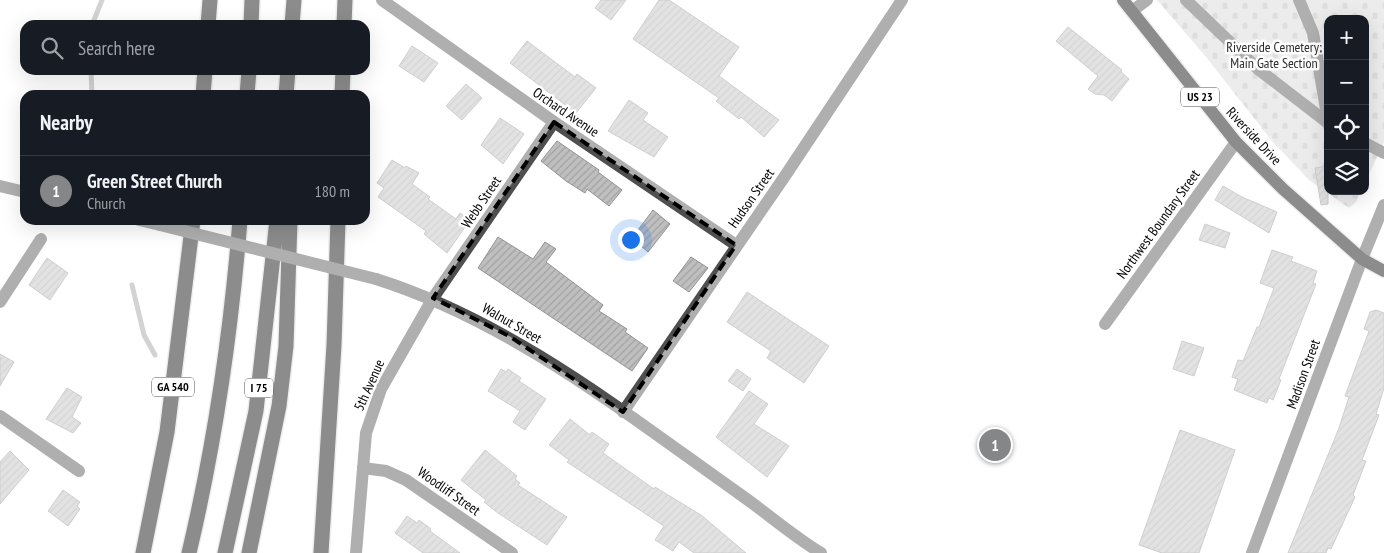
<!DOCTYPE html>
<meta charset="utf-8">
<style>
body{margin:0;font-family:"PT Sans Narrow",sans-serif;background:#242831;color:#f1f3f6}
.controls{position:absolute;right:15px;top:15px;display:grid;overflow:hidden;border-radius:10px;box-shadow:0 5px 20px #0002}
.controls button{width:45px;height:45px;display:grid;place-items:center;padding:0;border:0;border-bottom:1px solid #363941;background:#171b24;color:#f1f3f6;font:25px sans-serif}
.you{position:absolute;left:630px;top:239px;width:18px;height:18px;margin:-12px;border:4px solid #fff;border-radius:50%;background:#1a73e8;box-shadow:0 0 0 8px #1a73e833}
.badge{display:grid;place-items:center;width:32px;height:32px;border-radius:50%;background:#858687;color:#fff;font-size:16px;font-weight:700}
.pin{position:absolute;translate:-50% -50%;border:2px solid #fff;box-shadow:0 1px 5px #0006}
.list{margin:0;padding:0;list-style:none}
h2{display:flex;justify-content:space-between;align-items:center;height:65px;margin:0;padding:0 20px;font-size:21px}
h2 small{font-size:16px;font-weight:400;color:#9ea1a6}
.list li{display:grid;grid-template-columns:32px 1fr auto;gap:15px;align-items:center;box-sizing:border-box;height:70px;padding:0 20px;border-top:1px solid #363941}
.list b{display:block;font-size:19px;white-space:nowrap}
.list p{margin:0;font-size:16px;white-space:nowrap;color:#9ea1a6}
.list em{font-size:16px;font-style:normal;color:#9ea1a6}
.icon{flex:none;width:28px;height:28px;fill:none;stroke:currentColor;stroke-width:2;stroke-linecap:round;stroke-linejoin:round}
.map{position:relative;flex:none;width:1384px;height:553px;overflow:hidden}
.search{position:absolute;background:#171b24;box-shadow:0 5px 20px #0002;left:20px;top:20px;width:350px;height:55px;display:flex;align-items:center;gap:12px;box-sizing:border-box;padding:0 18px;border-radius:15px;color:#9ea1a6;font-size:19px}
.panel{position:absolute;background:#171b24;box-shadow:0 5px 20px #0002;left:20px;top:90px;width:350px;height:135px;border-radius:15px}
.map>svg:first-child{display:block}
.cemetery{fill:url(#cemetery-stones)}
.lines{fill:none;stroke-linecap:round;stroke-linejoin:round}
.stream{stroke:#9d9d9d;stroke-width:5}
.building{fill:url(#building-hatch);stroke:#939393}
.major-casing{stroke:#dbdbdb;stroke-width:15}
.highway-casing{stroke:#dbdbdb;stroke-width:18}
.minor{stroke:#4f4f4f;stroke-width:12}
.major{stroke:#000;stroke-width:12}
.highway{stroke:#000;stroke-width:15}
.minor-bridge{stroke:#4f4f4f;stroke-width:12}
.marked{fill:none;stroke:#000;stroke-width:4;stroke-dasharray:10 6;stroke-linejoin:round}
.labels{text-anchor:middle;stroke-width:5;stroke-linejoin:round;paint-order:stroke}
.shield{fill:#fff;stroke:#4c4c4c;stroke-width:1}
.shield-label{font-size:12px;font-weight:bold;fill:#000}
.park-label{font-size:14px;fill:#2d2d2d;stroke:#fff}
.street-label{font-size:14px;fill:#000;stroke:#fff}
</style>
<div class="map">
<svg width="1384" height="553" viewBox="0 0 1384 553">
<defs>
<pattern id="cemetery-stones" width="16" height="16" patternUnits="userSpaceOnUse" patternTransform="scale(1.25)"><rect width="16" height="16" fill="#d6d6d6"/><path d="M2 7V4a2 2 0 0 1 4 0v3zM10 15v-3a2 2 0 0 1 4 0v3z" fill="#b6b6b6"/></pattern>
<pattern id="building-hatch" width="6" height="6" patternUnits="userSpaceOnUse" patternTransform="scale(1.25)"><rect width="6" height="6" fill="#bfbfbf"/><path d="M-1 1l2-2M0 6l6-6M5 7l2-2" fill="none" stroke="#a2a2a2"/></pattern>
</defs>
<rect width="100%" height="100%" fill="#fff"/>
<!-- cemetery -->
<polygon class="cemetery" points="1157,0 1384,0 1384,142 1365,183 1365,19 1328,19 1328,191 1361,191 1356,202 1349,208 1309,180 1272,141 1206,57"/>
<g class="lines">
<!-- stream -->
<g class="stream">
<polyline points="92,25 102,0"/>
<polyline points="91,70 92,95"/>
<polyline points="132,285 144,335 155,355"/>
</g>
</g>
<!-- building -->
<g class="building">
<polygon points="601,0 626,0 611,20 595,8"/>
<polygon points="659,0 669,0 739,47 719,76 779,120 764,137 741,117 739,119 716,101 719,98 633,39"/>
<polygon points="1068,27 1122,70 1121,72 1129,79 1112,101 1104,95 1095,94 1088,89 1098,76 1056,41"/>
<polygon points="527,41 575,77 577,74 596,88 576,113 510,63"/>
<polygon points="412,46 438,63 424,82 399,66"/>
<polygon points="466,84 482,98 462,120 446,106"/>
<polygon points="629,100 648,113 643,120 668,137 654,157 608,131"/>
<polygon points="500,118 524,134 503,164 481,145"/>
<polygon points="557,141 599,170 598,172 622,190 609,206 587,189 585,193 566,181 541,161"/>
<polygon points="392,160 405,168 406,166 419,173 412,184 430,197 428,199 456,219 460,213 470,220 447,253 424,234 426,231 378,197 384,188 377,183"/>
<polygon points="1328,166 1328,204 1321,205 1315,168"/>
<polygon points="1223,186 1242,197 1277,212 1269,233 1215,200"/>
<polygon points="653,210 670,224 648,252 632,238"/>
<polygon points="1205,224 1230,233 1225,248 1199,240"/>
<polygon points="498,237 533,259 545,242 556,249 546,262 603,305 599,311 627,329 625,332 648,348 632,371 478,268"/>
<polygon points="1272,250 1293,257 1291,261 1317,271 1313,283 1316,284 1279,379 1281,380 1273,400 1269,398 1267,403 1234,390 1238,379 1232,377 1238,360 1243,361 1257,327 1259,327 1274,288 1260,283"/>
<polygon points="691,257 708,268 689,292 673,281"/>
<polygon points="47,258 68,273 50,300 29,285"/>
<polygon points="747,292 829,346 804,383 767,358 771,351 727,322"/>
<polygon points="1376,310 1384,313 1384,388 1376,414 1379,415 1362,460 1366,461 1353,495 1355,497 1331,549 1328,548 1326,553 1288,553 1339,428 1349,397 1345,396 1369,331 1364,329 1370,312"/>
<polygon points="1182,341 1204,348 1194,376 1173,369"/>
<polygon points="0,354 14,362 0,386"/>
<polygon points="501,369 506,372 508,369 521,378 519,381 546,399 525,430 513,422 520,411 488,391"/>
<polygon points="737,369 751,379 743,391 728,381"/>
<polygon points="67,388 82,397 72,417 81,423 73,433 46,419"/>
<polygon points="749,391 768,404 754,424 789,446 767,477 716,437"/>
<polygon points="570,419 590,435 592,432 609,444 603,453 654,489 655,487 701,515 746,553 694,553 679,542 673,551 655,540 664,526 567,462 569,460 549,445"/>
<polygon points="1180,430 1235,450 1199,553 1162,553 1139,545"/>
<polygon points="485,450 517,476 515,479 520,483 518,485 567,517 547,545 498,513 484,502 486,500 461,480"/>
<polygon points="10,451 29,470 0,504 0,462"/>
<polygon points="63,490 80,502 77,506 80,509 68,526 48,511"/>
<polygon points="407,516 417,523 419,520 431,529 430,531 460,553 423,553 395,533"/>
</g>
<g class="lines">
<!-- major casing -->
<g class="major-casing">
<polyline id="major" points="1123,0 1236,142 1283,189 1362,259 1384,271"/>
</g>
<!-- highway casing -->
<g class="highway-casing">
<g id="highway">
<polyline points="208,25 210,0"/>
<polyline points="251,25 252,0"/>
<polyline points="292,25 294,0"/>
<polyline points="344,25 345,0"/>
<polyline points="203,95 205,70"/>
<polyline points="247,95 249,70"/>
<polyline points="286,95 288,70"/>
<polyline points="342,95 343,70"/>
<polyline points="143,553 167,432 193,220"/>
<path d="M189 553C215 443 231 333 240 220"/>
<polyline points="225,553 256,411 277,220"/>
<polyline points="249,553 279,406 286,346 290,220"/>
<polyline points="321,553 334,345 338,220"/>
</g>
</g>
<!-- minor -->
<g class="minor">
<polyline points="382,0 554,122 736,245"/>
<polyline points="1186,0 1258,69 1328,123"/>
<polyline points="1299,0 1313,33 1328,121"/>
<polyline points="1132,11 1147,0"/>
<polyline points="1365,143 1384,153"/>
<polyline points="0,186 25,192"/>
<polyline points="139,220 160,225"/>
<path d="M376 279C512 322 626 414 741 495 768 514 793 536 821 553"/>
<polyline points="0,302 41,239"/>
<polyline points="1105,324 1236,142"/>
<polyline points="623,412 785,176 902,0"/>
<polyline points="0,416 79,471"/>
<polyline points="363,468 386,471 406,480 512,553"/>
<polyline points="356,553 366,433 381,389 433,298 554,122"/>
<polyline points="1252,553 1362,259 1384,205"/>
</g>
<!-- major -->
<use href="#major" class="major"/>
<!-- highway -->
<use href="#highway" class="highway"/>
<!-- minor-bridge -->
<polyline class="minor-bridge" points="160,225 376,279"/>
</g>
<!-- marked area -->
<path d="M0 0H1384V553H0ZM554 122 736 245 623 412 509 336 433 298Z" fill="#fff" fill-opacity=".55" fill-rule="evenodd"/>
<path class="marked" d="M554 122 736 245 623 412 509 336 433 298Z"/>
<g class="labels">
<!-- shield labels -->
<g class="shield">
<rect x="1181" y="87.5" width="38" height="19" rx="4"/>
<rect x="152" y="377.5" width="42" height="19" rx="4"/>
<rect x="245" y="378.5" width="28" height="19" rx="4"/>
</g>
<g class="shield-label">
<text x="1200" y="101">US 23</text>
<text x="173" y="391">GA 540</text>
<text x="259" y="392">I 75</text>
</g>
<!-- park labels -->
<g class="park-label">
<text x="1274" y="52">Riverside Cemetery:<tspan x="1274" dy="16">Main Gate Section</tspan></text>
</g>
<!-- street labels -->
<g class="street-label">
<text transform="translate(566 112) rotate(34)" y="5">Orchard Avenue</text>
<text transform="translate(1254 136) rotate(47)" y="5">Riverside Drive</text>
<text transform="translate(751 198) rotate(-55)" y="5">Hudson Street</text>
<text transform="translate(481 202) rotate(-56)" y="5">Webb Street</text>
<text transform="translate(1158 224) rotate(-54)" y="5">Northwest Boundary Street</text>
<text transform="translate(512 323) rotate(30)" y="5">Walnut Street</text>
<text transform="translate(1303 374) rotate(-70)" y="5">Madison Street</text>
<text transform="translate(369 385) rotate(-66)" y="5">5th Avenue</text>
<text transform="translate(449 491) rotate(35)" y="5">Woodliff Street</text>
</g>
</g>
</svg>
<div class="controls">
<button>+</button>
<button>−</button>
<button><svg class="icon" aria-label="locate" viewBox="0 0 24 24"><circle cx="12" cy="12" r="6"/><path d="M12 2v4M12 18v4M2 12h4M18 12h4"/></svg></button>
<button><svg class="icon" aria-label="layers" viewBox="0 0 24 24"><path d="M12 4l9 5-9 5-9-5zM3 14l9 5 9-5"/></svg></button>
</div>
<div class="you"></div>
<div class="pin badge" style="left:995px;top:445px">1</div>
<div class="search"><svg class="icon" aria-label="search" viewBox="0 0 24 24"><circle cx="10" cy="10" r="6"/><path d="M15 15l6 6"/></svg>Search here</div>
<section class="panel">
<h2>Nearby<small></small></h2>
<ul class="list">
<li><span class="badge">1</span><div><b>Green Street Church</b><p>Church</p></div><em>180 m</em></li>
</ul>
</section>
</div>
